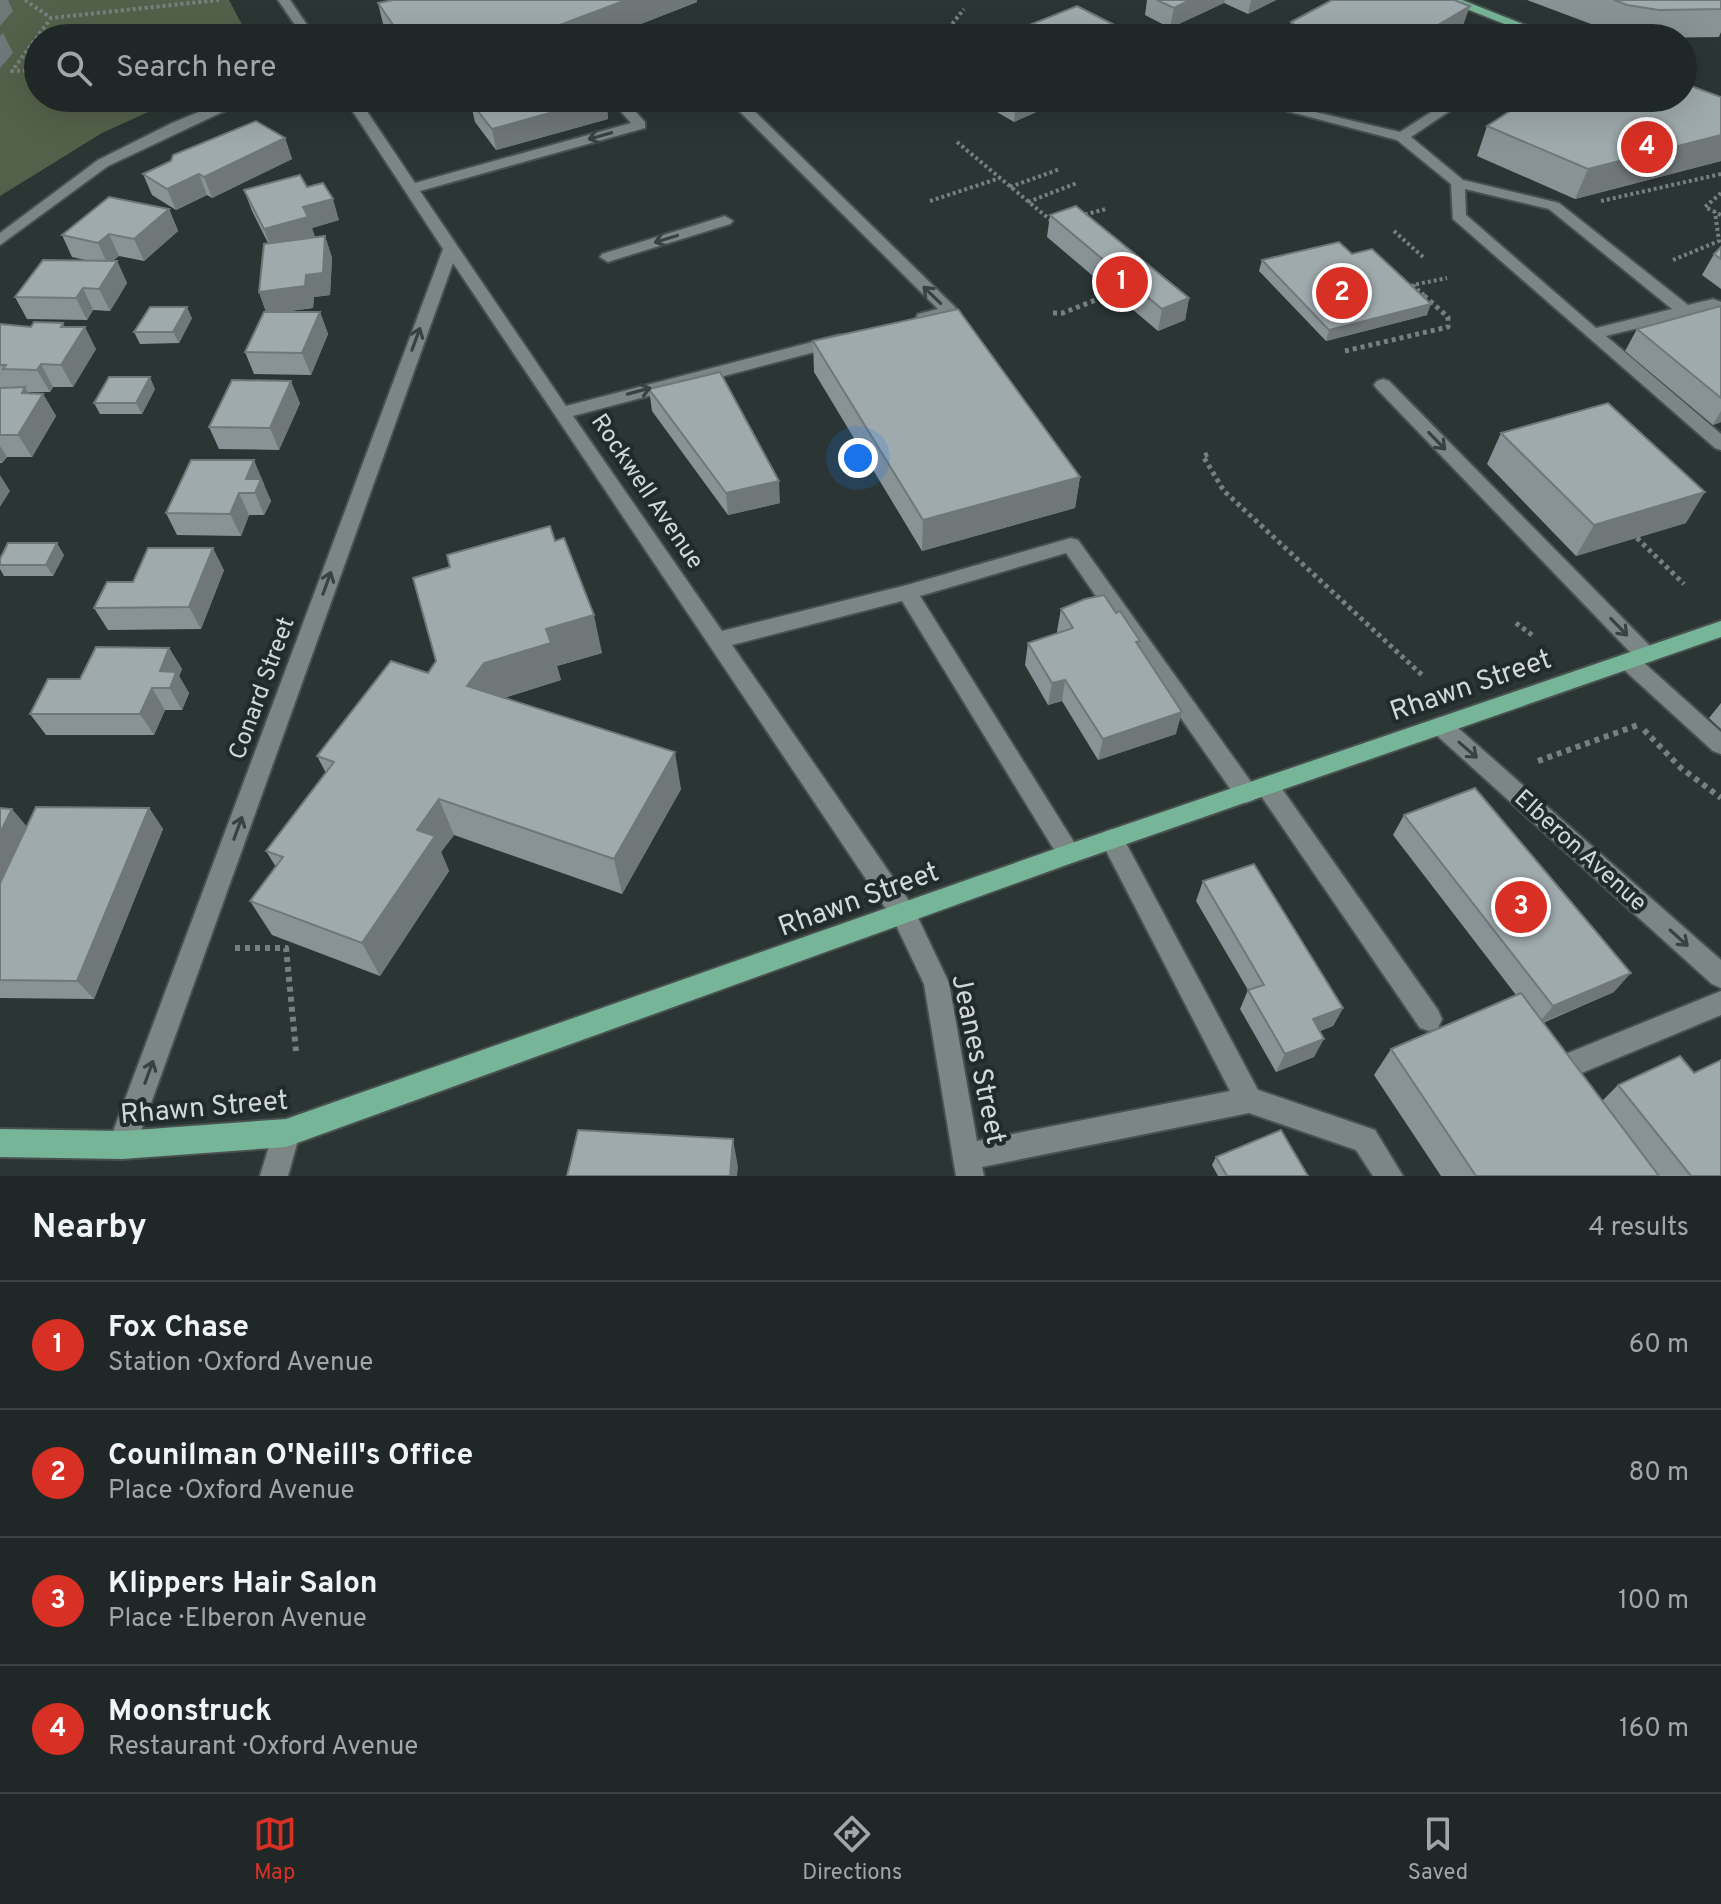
<!DOCTYPE html>
<meta charset="utf-8">
<style>
body{margin:0;font-family:Overpass,sans-serif;background:#2d3433;color:#f1f3f6}
.you{position:absolute;left:858px;top:458px;width:28px;height:28px;margin:-20px;border:6px solid #fff;border-radius:50%;background:#1a73e8;box-shadow:0 0 0 12px #1a73e833}
.badge{display:grid;place-items:center;width:52px;height:52px;border-radius:50%;background:#d93025;color:#fff;font-size:26px;font-weight:700}
.pin{position:absolute;translate:-50% -50%;border:4px solid #fff;box-shadow:0 2px 8px #0006}
.list{margin:0;padding:0;list-style:none}
h2{display:flex;justify-content:space-between;align-items:center;height:104px;margin:0;padding:0 32px;font-size:34px}
h2 small{font-size:26px;font-weight:400;color:#a2a6a7}
.list li{display:grid;grid-template-columns:52px 1fr auto;gap:24px;align-items:center;box-sizing:border-box;height:128px;padding:0 32px;border-top:2px solid #3d4444}
.list b{display:block;font-size:30px;white-space:nowrap}
.list p{margin:0;font-size:26px;white-space:nowrap;color:#a2a6a7}
.list em{font-size:26px;font-style:normal;color:#a2a6a7}
.icon{flex:none;width:44px;height:44px;fill:none;stroke:currentColor;stroke-width:2;stroke-linecap:round;stroke-linejoin:round}
.map{position:relative;flex:none;width:1721px;height:1176px;overflow:hidden}
.search{position:absolute;background:#202827;box-shadow:0 8px 32px #0002;left:24px;right:24px;top:24px;height:88px;display:flex;align-items:center;gap:20px;box-sizing:border-box;padding:0 28px;border-radius:44px;color:#a2a6a7;font-size:30px}
.sheet{height:616px;background:#202827}
nav{display:flex;justify-content:space-around;align-items:center;box-sizing:border-box;height:112px;border-top:2px solid #3d4444;background:#202827;font-size:22px;color:#a2a6a7}
nav a{display:grid;justify-items:center;gap:4px}
nav .on{color:#d93025}
.map>svg:first-child{display:block}
.green{fill:#54614a}
.lines{fill:none;stroke-linecap:round;stroke-linejoin:round}
.minor-casing{stroke:#485150;stroke-width:4}
.major-casing{stroke:#485150;stroke-width:4}
.path-far2{stroke:#78807f;stroke-width:4;stroke-dasharray:3 3;stroke-linecap:butt}
.path-far1{stroke:#78807f;stroke-width:5;stroke-dasharray:4 4;stroke-linecap:butt}
.path{stroke:#78807f;stroke-width:6;stroke-dasharray:5 5;stroke-linecap:butt}
.minor{fill:#7b8685;fill-rule:evenodd}
.major{fill:#77b598;fill-rule:evenodd}
.wall{fill:#899295}
.shaded-wall{fill:#6f7779}
.building{fill:#9faaad;stroke:#6f7779;stroke-width:2}
.oneway{stroke:#384241}
.labels{text-anchor:middle;stroke-width:8;stroke-linejoin:round;paint-order:stroke}
.street-label{font-size:24px;fill:#d2d8d7;stroke:#212b2a}
.near-street-label{font-size:28px;fill:#d2d8d7;stroke:#212b2a}
</style>
<div class="map">
<svg width="1721" height="1176" viewBox="0 0 1721 1176">
<rect width="100%" height="100%" fill="#2b3534"/>
<!-- green -->
<polygon class="green" points="0,0 229,0 249,38 38,38 38,98 179,98 102,133 0,196"/>
<g class="lines">
<!-- minor casing -->
<g class="minor-casing">
<g id="minor">
<polygon points="278,0 290,0 316,38 304,38"/>
<polygon points="667,34 677,35 678,38 661,38"/>
<polygon points="233,98 252,98 108,166 0,245 0,233 98,160 172,123"/>
<polygon points="344,98 358,98 415,183 631,123 609,98 623,98 645,122 645,128 420,191 566,406 839,335 845,336 847,340 845,344 573,416 722,631 907,585 1071,538 1078,540 1254,786 1257,793 1254,800 1246,803 1238,800 1066,553 920,596 1077,847 1081,854 1077,861 1069,864 1061,861 902,601 732,645 912,905 949,983 977,1141 1230,1091 1100,839 1104,832 1112,829 1120,832 1258,1090 1375,1130 1403,1176 1373,1176 1356,1150 1249,1113 982,1167 984,1176 956,1176 924,984 894,921 453,263 136,1145 132,1155 122,1159 112,1155 108,1145 443,249"/>
<polygon points="726,98 741,98 955,307 957,311 955,315 924,323 918,322 916,318 918,314 938,309"/>
<path d="M1453 98H1469L1411 137 1463 180 1559 203 1688 305 1713 299 1721 302V315L1710 310 1606 336 1721 434V450L1715 448 1453 219 1451 184 1397 140 1287 111 1294 107 1400 132ZM1465 189 1549 209 1672 309 1596 328 1466 215Z"/>
<polygon points="725,216 733,221 730,224 614,260 608,262 600,257 602,254"/>
<polygon points="1383,379 1389,381 1653,649 1656,655 1653,661 1643,662 1721,732 1721,754 1713,751 1621,667 1618,661 1621,655 1632,654 1377,389 1374,385 1377,381"/>
<polygon points="1441,717 1449,720 1721,960 1721,988 1712,984 1433,732 1430,726 1433,720"/>
<polygon points="1267,777 1275,779 1438,1010 1442,1019 1438,1028 1429,1031 1420,1028 1259,793 1256,786 1259,779"/>
<polygon points="1721,991 1721,1015 1572,1077 1563,1073 1559,1064 1563,1055"/>
<polygon points="286,1119 296,1123 300,1133 288,1176 260,1176 276,1123"/>
</g>
</g>
<!-- major casing -->
<g class="major-casing">
<g id="major">
<polygon points="1444,0 1462,0 1558,38 1540,38"/>
<polygon points="1721,621 1721,637 1069,864 286,1147 122,1159 0,1157 0,1129 122,1131 286,1119 1069,844"/>
</g>
</g>
<!-- path-far2 -->
<g class="path-far2">
<polyline points="25,0 51,18"/>
<polyline points="941,38 964,9"/>
<polyline points="38,70 12,71 51,18 219,0"/>
<polyline points="957,142 1054,223"/>
<polyline points="1010,187 1060,169"/>
<polyline points="1721,193 1705,207 1721,215"/>
<polyline points="930,201 1000,178"/>
<polyline points="1601,201 1721,174"/>
<polyline points="1028,202 1077,183"/>
<polyline points="1079,216 1106,209"/>
<polyline points="1394,231 1423,257"/>
<polyline points="1673,260 1719,241 1715,212"/>
<polyline points="1424,295 1413,285 1447,278"/>
</g>
<!-- path-far1 -->
<g class="path-far1">
<polyline points="1053,313 1063,313 1108,295"/>
<polyline points="1345,351 1448,327 1448,317 1421,293"/>
<polyline points="1208,454 1203,456 1224,491 1422,675"/>
<polyline points="1637,538 1684,584"/>
<polyline points="1516,623 1532,635"/>
</g>
<!-- path -->
<g class="path">
<polyline points="1644,730 1681,768 1721,798"/>
<polyline points="1538,761 1638,725"/>
<polyline points="235,948 286,948 296,1051"/>
</g>
<!-- minor -->
<use href="#minor" class="minor"/>
<!-- major -->
<use href="#major" class="major"/>
</g>
<!-- wall -->
<g class="wall">
<polygon points="1147,0 1276,0 1248,14 1224,3 1170,28 1145,15"/>
<polygon points="1527,0 1721,0 1721,32 1719,37 1647,38 1615,33"/>
<polygon points="697,2 605,38 390,38 385,32 378,3"/>
<polygon points="1291,22 1460,34 1454,38 1287,38"/>
<polygon points="1721,97 1721,161 1575,199 1477,156 1487,126"/>
<polygon points="606,98 608,119 496,150 475,122 470,101"/>
<polygon points="973,98 1068,98 1014,122"/>
<polygon points="285,138 292,159 212,198 207,195 176,210 152,195 143,174"/>
<polygon points="307,187 339,220 312,228 315,237 325,236 332,258 330,295 314,297 313,308 281,312 320,312 328,334 311,375 254,374 245,352 266,312 259,292 268,243 252,211 244,190"/>
<polygon points="169,209 178,231 144,261 119,256 112,261 117,261 127,283 110,311 93,310 87,320 27,319 15,297 90,261 72,257 62,235"/>
<polygon points="1050,215 1189,298 1185,320 1158,331 1047,237"/>
<polygon points="1721,247 1721,289 1702,275 1714,254"/>
<polygon points="1262,260 1427,315 1326,341 1259,271"/>
<polygon points="1721,306 1721,422 1713,425 1625,351 1637,329"/>
<polygon points="192,318 179,343 140,344 134,332"/>
<polygon points="0,324 31,327 66,327 96,349 73,387 53,387 50,392 28,392 29,393 43,394 56,416 32,457 7,457 2,463 0,463"/>
<polygon points="813,341 1080,477 1075,508 922,551 814,372"/>
<polygon points="155,389 142,414 100,414 94,403"/>
<polygon points="649,389 780,503 728,515 652,411"/>
<polygon points="300,403 279,450 219,449 209,427"/>
<polygon points="1501,433 1686,523 1576,556 1487,464"/>
<polygon points="264,482 263,484 271,501 264,515 249,515 241,536 177,535 166,513"/>
<polygon points="555,541 602,653 557,666 561,680 504,698 681,789 622,894 454,835 441,852 449,871 380,976 272,935 250,901 276,867 266,851 326,773 317,756 428,673"/>
<polygon points="64,555 53,576 4,576 0,569 0,559"/>
<polygon points="224,570 201,629 108,630 94,608 133,582"/>
<polygon points="1061,609 1139,647 1176,734 1098,760 1062,701 1048,705 1025,665 1028,643 1058,633 1057,631"/>
<polygon points="169,648 182,669 179,676 189,693 182,710 165,710 154,735 46,735 30,714 80,679"/>
<polygon points="1721,703 1721,729 1709,718"/>
<polygon points="0,808 27,827 149,808 163,829 94,999 0,998"/>
<polygon points="1404,815 1614,992 1543,1023 1602,1101 1618,1085 1721,1176 1441,1176 1374,1075 1391,1049 1516,995 1393,835"/>
<polygon points="1203,881 1343,1008 1333,1026 1320,1031 1314,1057 1276,1072 1240,1009 1248,990 1196,901"/>
<polygon points="1216,1157 1308,1176 1218,1176 1212,1165"/>
</g>
<!-- shaded-wall -->
<g class="shaded-wall">
<polygon points="0,0 8,0 13,11 0,26"/>
<polygon points="626,0 697,0 697,2 605,38 554,38 552,28"/>
<polygon points="1190,0 1225,0 1224,3 1170,28 1174,8"/>
<polygon points="1251,0 1276,0 1248,14"/>
<polygon points="1470,6 1460,34 1454,38 1416,38"/>
<polygon points="3,33 13,53 0,68 0,36"/>
<polygon points="435,98 462,98 437,106"/>
<polygon points="606,98 608,119 496,150 492,129"/>
<polygon points="1016,98 1068,98 1014,122"/>
<polygon points="1721,135 1721,161 1575,199 1588,169"/>
<polygon points="285,138 292,159 212,198 204,177"/>
<polygon points="199,174 207,195 176,210 167,189"/>
<polygon points="333,199 339,220 312,228 315,239 272,251 264,229 303,207"/>
<polygon points="169,209 178,231 144,261 134,239"/>
<polygon points="109,234 119,256 108,265 98,243"/>
<polygon points="325,236 332,258 330,295 314,297 313,308 267,314 259,292"/>
<polygon points="117,261 127,283 110,311 99,289"/>
<polygon points="83,288 93,310 87,320 76,298"/>
<polygon points="1189,298 1185,320 1158,331 1162,309"/>
<polygon points="1431,304 1427,315 1326,341 1329,330"/>
<polygon points="187,307 192,318 179,343 173,332"/>
<polygon points="320,312 328,334 311,375 302,353"/>
<polygon points="63,323 74,344 85,327 96,349 73,387 61,365 61,327"/>
<polygon points="41,364 53,387 50,392 37,370"/>
<polygon points="150,377 155,389 142,414 136,403"/>
<polygon points="291,381 300,403 279,450 270,428"/>
<polygon points="25,387 36,406 43,394 56,416 32,457 18,435 22,393"/>
<polygon points="1721,411 1721,422 1713,425"/>
<polygon points="0,446 7,457 2,463 0,460"/>
<polygon points="254,460 271,501 264,515 255,493 246,479"/>
<polygon points="0,475 10,491 0,507"/>
<polygon points="1080,477 1075,508 922,551 923,520"/>
<polygon points="779,481 780,503 728,515 726,493"/>
<polygon points="1705,492 1686,523 1576,556 1594,525"/>
<polygon points="239,493 249,515 241,536 230,514"/>
<polygon points="57,543 64,555 53,576 46,565"/>
<polygon points="213,548 224,570 201,629 189,607"/>
<polygon points="594,615 602,653 557,666 561,680 496,700 467,686 484,663 546,629"/>
<polygon points="169,648 182,669 179,676 189,693 182,710 160,671"/>
<polygon points="1065,680 1062,701 1048,705 1052,683"/>
<polygon points="152,688 165,710 154,735 140,714"/>
<polygon points="1182,712 1176,734 1098,760 1103,739"/>
<polygon points="675,752 681,789 622,894 614,859"/>
<polygon points="439,799 454,835 441,852 449,871 380,976 362,943 417,830"/>
<polygon points="149,808 163,829 94,999 77,981"/>
<polygon points="12,809 29,829 0,889 0,833"/>
<polygon points="1631,973 1614,992 1538,1024 1553,1006"/>
<polygon points="1343,1008 1333,1026 1303,1037 1313,1019"/>
<polygon points="1324,1039 1314,1057 1276,1072 1285,1054"/>
<polygon points="733,1139 738,1167 737,1176 730,1176"/>
</g>
<!-- building -->
<g class="building">
<polygon points="393,0 626,0 552,28 466,25 477,38 402,38 378,3"/>
<polygon points="1157,0 1190,0 1174,8"/>
<polygon points="1332,0 1454,0 1470,6 1416,38 1312,38 1291,22"/>
<polygon points="1614,0 1721,0 1721,9 1659,10 1627,5"/>
<polygon points="1077,6 1140,38 997,38"/>
<polygon points="1683,83 1721,97 1721,135 1588,169 1487,126 1530,98 1683,98"/>
<polygon points="481,98 604,98 492,129 470,101"/>
<polygon points="256,121 285,138 204,177 199,174 167,189 143,174 171,161 173,155"/>
<polygon points="300,175 307,187 323,183 333,199 303,207 308,217 264,229 244,190"/>
<polygon points="109,197 169,209 134,239 109,234 98,243 62,235"/>
<polygon points="1076,206 1189,298 1162,309 1050,215"/>
<polygon points="325,236 323,273 306,275 305,286 259,292 264,244"/>
<polygon points="1339,242 1352,254 1372,249 1431,304 1329,330 1262,260"/>
<polygon points="1721,247 1721,259 1714,254"/>
<polygon points="43,260 117,261 99,289 83,288 76,298 15,297"/>
<polygon points="1721,306 1721,398 1637,329"/>
<polygon points="150,307 187,307 173,332 134,332"/>
<polygon points="958,309 1080,477 923,520 813,341"/>
<polygon points="264,312 320,312 302,353 245,352"/>
<polygon points="34,322 63,323 61,327 85,327 61,365 41,364 37,370 3,369 6,365 0,365 0,324 31,327"/>
<polygon points="720,372 779,481 726,493 649,389"/>
<polygon points="109,377 150,377 136,403 94,403"/>
<polygon points="232,380 291,381 270,428 209,427"/>
<polygon points="25,387 22,393 43,394 18,435 0,435 0,388"/>
<polygon points="1608,403 1705,492 1594,525 1501,433"/>
<polygon points="191,460 254,460 246,479 261,479 255,493 239,493 230,514 166,513"/>
<polygon points="550,526 555,541 564,538 594,615 546,629 551,643 484,663 467,686 675,752 614,859 439,799 417,830 435,836 362,943 250,901 283,857 266,851 334,762 317,756 391,661 428,673 436,661 413,578 450,567 447,555"/>
<polygon points="8,543 57,543 46,565 0,565 0,559"/>
<polygon points="148,548 213,548 189,607 94,608 107,582 133,582"/>
<polygon points="1104,595 1116,613 1120,611 1140,641 1136,642 1182,712 1103,739 1065,680 1052,683 1028,643 1073,628 1061,609 1085,599"/>
<polygon points="96,647 169,648 160,671 176,672 170,688 152,688 140,714 30,714 48,679 80,679"/>
<polygon points="1475,788 1631,973 1553,1006 1404,815"/>
<polygon points="36,807 149,808 77,981 0,980 0,883"/>
<polygon points="0,808 12,809 0,833"/>
<polygon points="1254,864 1343,1008 1313,1019 1324,1039 1285,1054 1248,990 1264,985 1203,881"/>
<polygon points="1521,993 1659,1176 1476,1176 1391,1049"/>
<polygon points="1680,1056 1694,1073 1721,1060 1721,1176 1691,1176 1618,1085"/>
<polygon points="578,1130 733,1139 730,1176 567,1176"/>
<polygon points="1281,1130 1308,1176 1227,1176 1216,1157"/>
</g>
<!-- one-way arrows -->
<defs><path id="oneway-shaft" d="M-6 0H5M1.5-3L5.5 0L1.5 3" fill="none" stroke-width="1.6" stroke-linecap="round" stroke-linejoin="round" transform="scale(2)"/></defs>
<g class="oneway">
<use href="#oneway-shaft" transform="translate(600 136) rotate(164)"/>
<use href="#oneway-shaft" transform="translate(666 239) rotate(163)"/>
<use href="#oneway-shaft" transform="translate(932 295) rotate(-136)"/>
<use href="#oneway-shaft" transform="translate(416 339) rotate(-70)"/>
<use href="#oneway-shaft" transform="translate(639 391) rotate(-15)"/>
<use href="#oneway-shaft" transform="translate(1437 441) rotate(46)"/>
<use href="#oneway-shaft" transform="translate(327 583) rotate(-70)"/>
<use href="#oneway-shaft" transform="translate(1619 627) rotate(46)"/>
<use href="#oneway-shaft" transform="translate(1468 750) rotate(41)"/>
<use href="#oneway-shaft" transform="translate(238 828) rotate(-70)"/>
<use href="#oneway-shaft" transform="translate(1679 938) rotate(42)"/>
<use href="#oneway-shaft" transform="translate(149 1072) rotate(-70)"/>
</g>
<g class="labels">
<!-- street labels -->
<g class="street-label">
<text transform="translate(648 491) rotate(56)" y="8">Rockwell Avenue</text>
<text transform="translate(261 688) rotate(-70)" y="8">Conard Street</text>
<text transform="translate(1581 850) rotate(42)" y="8">Elberon Avenue</text>
</g>
<!-- near-street labels -->
<g class="near-street-label">
<text transform="translate(1470 684) rotate(-19)" y="10">Rhawn Street</text>
<text transform="translate(858 898) rotate(-20)" y="10">Rhawn Street</text>
<text transform="translate(980 1059) rotate(78)" y="10">Jeanes Street</text>
<text transform="translate(204 1106) rotate(-5)" y="10">Rhawn Street</text>
</g>
</g>
</svg>
<div class="you"></div>
<div class="pin badge" style="left:1122px;top:282px">1</div>
<div class="pin badge" style="left:1342px;top:293px">2</div>
<div class="pin badge" style="left:1521px;top:907px">3</div>
<div class="pin badge" style="left:1647px;top:147px">4</div>
<div class="search"><svg class="icon" aria-label="search" viewBox="0 0 24 24"><circle cx="10" cy="10" r="6"/><path d="M15 15l6 6"/></svg>Search here</div>
</div>
<section class="sheet">
<h2>Nearby<small>4 results</small></h2>
<ul class="list">
<li><span class="badge">1</span><div><b>Fox Chase</b><p>Station · Oxford Avenue</p></div><em>60 m</em></li>
<li><span class="badge">2</span><div><b>Counilman O'Neill's Office</b><p>Place · Oxford Avenue</p></div><em>80 m</em></li>
<li><span class="badge">3</span><div><b>Klippers Hair Salon</b><p>Place · Elberon Avenue</p></div><em>100 m</em></li>
<li><span class="badge">4</span><div><b>Moonstruck</b><p>Restaurant · Oxford Avenue</p></div><em>160 m</em></li>
</ul>
</section>
<nav>
<a class="on"><svg class="icon" aria-label="map" viewBox="0 0 24 24"><path d="M3 6l6-2 6 2 6-2v14l-6 2-6-2-6 2zM9 4v14M15 6v14"/></svg>Map</a>
<a><svg class="icon" aria-label="directions" viewBox="0 0 24 24"><path d="M12 3l9 9-9 9-9-9zM9 14v-3h6M13 9l2 2-2 2"/></svg>Directions</a>
<a><svg class="icon" aria-label="saved" viewBox="0 0 24 24"><path d="M7 4h10v16l-5-4-5 4z"/></svg>Saved</a>
</nav>
